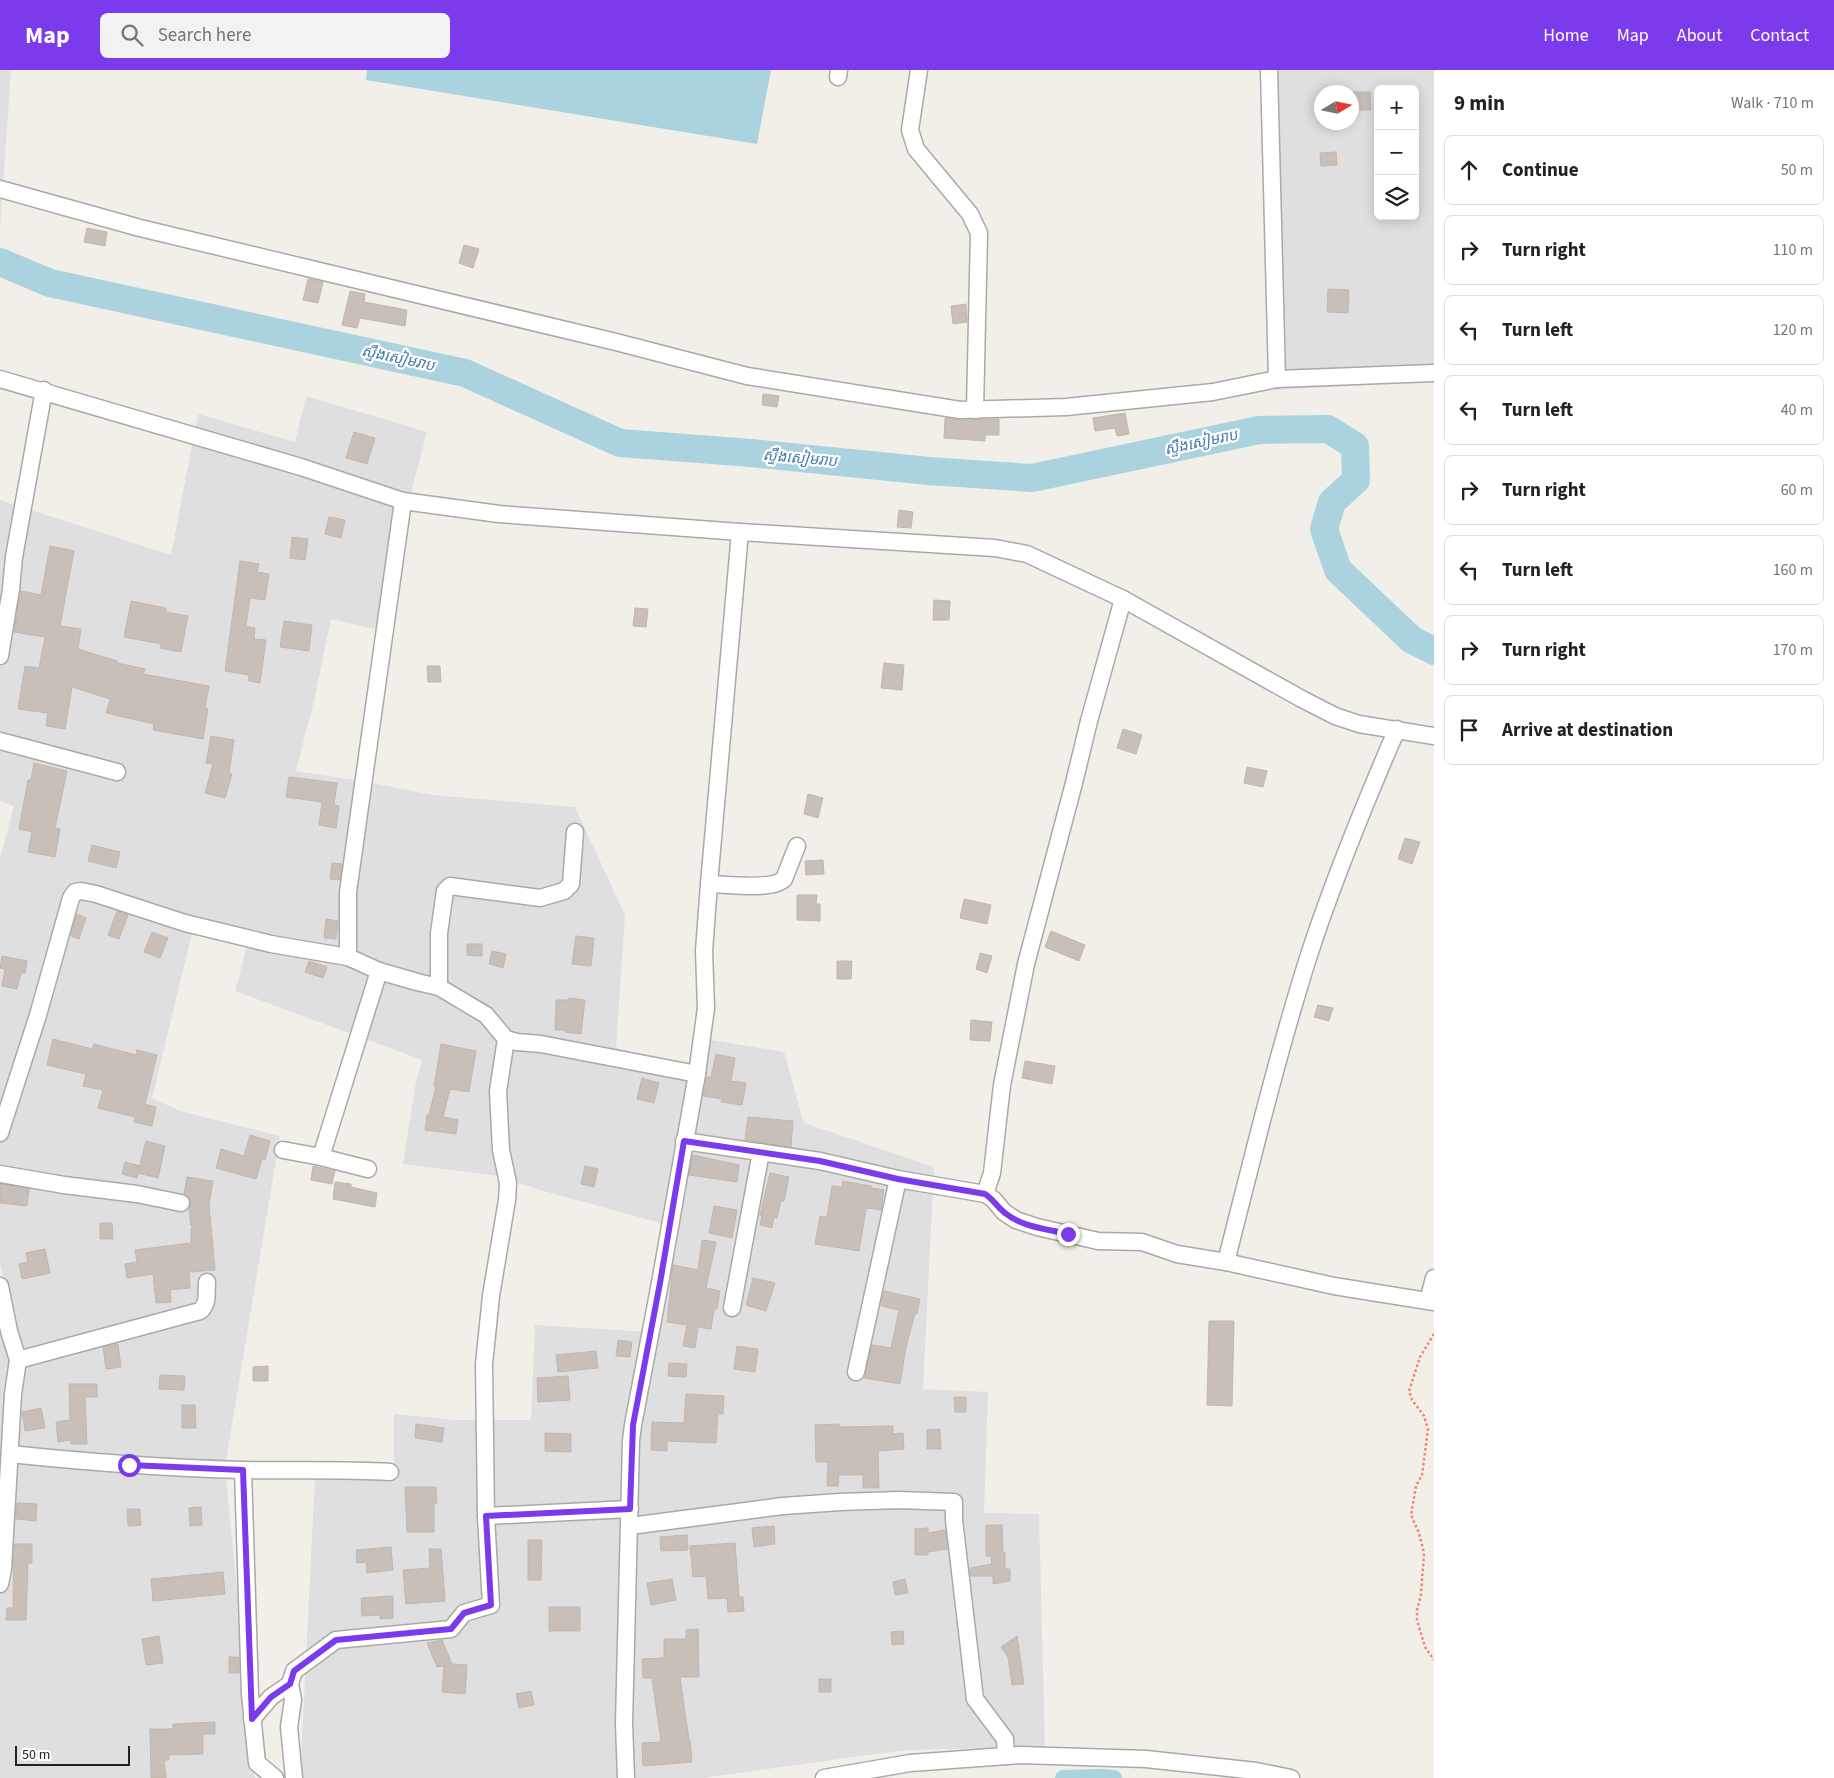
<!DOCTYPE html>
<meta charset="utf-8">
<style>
body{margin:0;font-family:"Source Sans 3","Noto Sans Khmer",sans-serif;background:#f2f2f2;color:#222}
.controls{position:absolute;right:15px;top:15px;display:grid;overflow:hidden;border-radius:8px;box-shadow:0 2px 12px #0003}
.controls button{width:45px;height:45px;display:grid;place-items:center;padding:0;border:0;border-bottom:1px solid #e0e0e0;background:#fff;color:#222;font:25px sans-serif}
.compass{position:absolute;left:1314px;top:15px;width:45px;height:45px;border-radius:50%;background:#fff;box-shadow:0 2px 12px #0003;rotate:80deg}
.scale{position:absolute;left:15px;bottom:12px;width:115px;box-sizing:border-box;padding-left:5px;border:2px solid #222;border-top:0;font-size:14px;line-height:18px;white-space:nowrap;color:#222;-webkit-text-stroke:4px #fff;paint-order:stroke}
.stop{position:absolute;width:15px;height:15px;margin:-11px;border:4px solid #7c3aed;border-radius:50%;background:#fff}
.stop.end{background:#7c3aed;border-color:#fff;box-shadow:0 1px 5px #0008}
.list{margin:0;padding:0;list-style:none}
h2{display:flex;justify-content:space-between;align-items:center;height:65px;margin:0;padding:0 20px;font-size:21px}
h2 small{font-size:16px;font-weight:400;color:#767676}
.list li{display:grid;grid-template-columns:32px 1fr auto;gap:15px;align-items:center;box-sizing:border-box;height:70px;margin:0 10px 10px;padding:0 10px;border:1px solid #e0e0e0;border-radius:8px}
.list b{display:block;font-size:19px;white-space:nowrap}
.list em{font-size:16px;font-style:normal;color:#767676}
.icon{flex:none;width:28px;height:28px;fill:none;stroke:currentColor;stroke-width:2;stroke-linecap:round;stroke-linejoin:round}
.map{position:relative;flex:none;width:1434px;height:1708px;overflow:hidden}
header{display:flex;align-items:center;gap:30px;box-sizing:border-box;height:70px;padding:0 25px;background:#7c3aed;color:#fff}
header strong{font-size:24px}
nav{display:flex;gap:28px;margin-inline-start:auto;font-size:18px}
.search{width:350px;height:45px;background:#f2f2f2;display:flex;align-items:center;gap:12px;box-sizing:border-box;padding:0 18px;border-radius:8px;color:#767676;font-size:19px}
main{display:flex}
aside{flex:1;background:#fff}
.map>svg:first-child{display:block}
.residential{fill:#e0dfdf;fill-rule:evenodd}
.water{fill:#aad3df}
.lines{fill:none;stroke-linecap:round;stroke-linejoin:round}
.canal{stroke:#aad3df;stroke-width:16}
.river{stroke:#aad3df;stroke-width:28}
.building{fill:#c7bfb8;stroke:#c4b6ab}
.street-casing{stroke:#a9a9a9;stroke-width:19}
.path{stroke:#fa8072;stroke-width:2.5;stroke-dasharray:2.5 2.5;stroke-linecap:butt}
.street{stroke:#fff;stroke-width:16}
.route{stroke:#7c3aed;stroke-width:6}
.labels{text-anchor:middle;stroke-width:4.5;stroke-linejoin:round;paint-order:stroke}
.water-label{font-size:15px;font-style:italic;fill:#4a7aab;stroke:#fff}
</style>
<header>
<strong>Map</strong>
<div class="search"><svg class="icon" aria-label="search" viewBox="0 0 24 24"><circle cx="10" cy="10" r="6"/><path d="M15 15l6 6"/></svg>Search here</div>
<nav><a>Home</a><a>Map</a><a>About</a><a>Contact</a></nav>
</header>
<main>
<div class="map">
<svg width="1434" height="1708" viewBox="0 0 1434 1708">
<rect width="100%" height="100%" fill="#f2efe9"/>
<!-- residential -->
<g class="residential">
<polygon points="0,0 11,0 0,157"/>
<path d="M1265 0H1434V311L1273 320ZM1378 19H1415V146H1378ZM1322 22H1352V52H1322Z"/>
<polygon points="306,326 427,362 375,559 331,549 314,631 296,701 367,712 432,725 575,737 625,845 616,978 691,996 693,967 784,982 804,1053 934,1097 923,1319 988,1322 984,1443 1039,1444 1045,1677 905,1680 703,1708 300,1708 315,1407 394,1410 394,1344 456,1350 531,1350 535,1255 649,1262 664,1154 540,1120 498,1106 403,1094 415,1017 422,990 235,921 250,865 195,851 152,1028 180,1041 280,1066 225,1397 255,1708 0,1708 0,1236 9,1234 0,1193 0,788 14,736 0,731 0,430 171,485 198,344 295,372"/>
</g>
<!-- water -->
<polygon class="water" points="367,0 771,0 757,74 366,10"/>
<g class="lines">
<!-- canal -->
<polyline class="canal" points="1063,1708 1101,1707 1114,1708"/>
<!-- river -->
<polyline class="river" points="0,192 50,213 465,303 620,373 751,383 929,401 1032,408 1259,360 1328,359 1355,376 1356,410 1332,432 1324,459 1338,500 1412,570 1434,581"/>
</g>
<!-- building -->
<g class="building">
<polygon points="1352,22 1370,22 1371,40 1352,40"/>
<polygon points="1336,82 1337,95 1321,96 1320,83"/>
<polygon points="87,158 107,162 105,176 84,172"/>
<polygon points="464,175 479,179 473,198 459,193"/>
<polygon points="308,209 323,212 318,233 303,230"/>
<polygon points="1328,219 1349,220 1348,243 1327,242"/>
<polygon points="350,221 365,224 364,232 407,240 405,256 360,248 357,258 342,255"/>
<polygon points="966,234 967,252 953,254 951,236"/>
<polygon points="763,324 779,326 777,337 762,335"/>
<polygon points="1125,343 1129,364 1117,366 1115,358 1095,361 1093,348"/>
<polygon points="945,348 960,350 999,349 999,365 985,365 985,371 944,368"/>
<polygon points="354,362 375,368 367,394 346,388"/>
<polygon points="899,440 913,442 911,458 897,457"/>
<polygon points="329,447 345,450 341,468 325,464"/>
<polygon points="292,467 308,469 305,490 290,488"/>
<polygon points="50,476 74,481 60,556 81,559 78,579 117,591 117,593 145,599 143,604 209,616 205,638 208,639 203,669 153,660 154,654 106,643 110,629 72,617 65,659 46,656 48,643 18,639 25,596 39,598 45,567 14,562 21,521 41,525"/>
<polygon points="240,491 259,494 257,502 269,504 265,530 250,528 246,556 255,558 254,569 266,570 260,613 249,611 249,605 225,601"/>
<polygon points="934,530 950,531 949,550 933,550"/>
<polygon points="131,531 166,538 166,542 188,546 181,582 160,578 161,574 124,567"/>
<polygon points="635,538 648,539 646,557 633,556"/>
<polygon points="284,551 312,555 309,581 280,577"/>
<polygon points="884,593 904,595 902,620 881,618"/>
<polygon points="427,596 440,596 441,612 428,612"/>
<polygon points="1123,659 1142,665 1136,684 1117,678"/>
<polygon points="211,666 234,670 229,703 232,704 225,728 205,723 213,694 206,693"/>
<polygon points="34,693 67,701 55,758 60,759 55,787 28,782 32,762 19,759 28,710 31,710"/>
<polygon points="1247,697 1267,701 1263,717 1244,713"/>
<polygon points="289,707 337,713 334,735 339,736 336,758 319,755 322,732 286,727"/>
<polygon points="808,724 823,728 818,748 804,744"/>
<polygon points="1405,768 1420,772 1412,794 1398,789"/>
<polygon points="92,775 120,782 116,798 88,791"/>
<polygon points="823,790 824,804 806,805 805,791"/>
<polygon points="332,793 342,794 340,810 330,809"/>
<polygon points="797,825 817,825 816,834 820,834 820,851 797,850"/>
<polygon points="964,829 991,835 987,854 960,848"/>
<polygon points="117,841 128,845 119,869 108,865"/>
<polygon points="77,844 86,848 79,869 71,866"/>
<polygon points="326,849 338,851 336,869 324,868"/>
<polygon points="1051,861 1085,875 1079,891 1045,877"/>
<polygon points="152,862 168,868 160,888 144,882"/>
<polygon points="576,866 594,868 591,896 572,894"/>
<polygon points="467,874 482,874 482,886 467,885"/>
<polygon points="492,881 506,884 503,898 489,894"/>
<polygon points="980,883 992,886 987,903 976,899"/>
<polygon points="2,886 27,891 25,903 21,903 17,919 2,916 5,899 0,898"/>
<polygon points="309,891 327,897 323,908 305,902"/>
<polygon points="837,891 852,891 851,909 837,909"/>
<polygon points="569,928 585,930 581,964 565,962 566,960 555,960 556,930 569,930"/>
<polygon points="1318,935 1333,938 1329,951 1314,947"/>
<polygon points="971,950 992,952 990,971 970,970"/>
<polygon points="53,969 92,979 94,974 136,985 137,980 157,985 145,1034 156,1037 152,1056 134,1052 135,1047 98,1038 103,1020 83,1016 86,1004 47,995"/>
<polygon points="441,974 476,981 469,1022 450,1019 443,1047 458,1050 456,1064 425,1060 427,1045 429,1045 436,1016 434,1016"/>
<polygon points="716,984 735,988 731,1011 746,1013 742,1035 721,1032 722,1029 703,1026 707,1007 711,1007"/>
<polygon points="1025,991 1055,996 1052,1014 1022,1008"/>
<polygon points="642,1008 659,1013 654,1033 637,1029"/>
<polygon points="748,1047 793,1051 791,1077 745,1070"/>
<polygon points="250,1065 270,1071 265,1090 262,1089 256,1109 216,1098 221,1079 244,1086"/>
<polygon points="146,1071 165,1076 158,1108 138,1103 137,1108 122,1104 125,1092 140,1096 139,1099"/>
<polygon points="693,1085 739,1095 737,1112 689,1105"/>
<polygon points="313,1096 335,1101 332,1114 311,1110"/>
<polygon points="585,1096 598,1099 594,1117 581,1114"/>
<polygon points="770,1103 789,1107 784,1131 781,1131 777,1148 774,1147 772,1158 760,1155 762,1145 760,1145"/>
<polygon points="187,1107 213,1111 209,1135 215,1200 189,1202 190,1218 170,1220 171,1232 156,1233 153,1204 127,1208 125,1194 137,1192 135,1180 191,1173 191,1158 196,1158 191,1156 189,1139 191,1130 184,1124"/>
<polygon points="843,1111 871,1116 871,1118 884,1120 881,1140 868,1138 866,1140 859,1181 815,1174 820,1146 827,1147 832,1116 842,1117"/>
<polygon points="335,1112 351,1114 351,1117 377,1123 375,1137 333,1129"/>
<polygon points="0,1114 29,1119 27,1136 0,1133"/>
<polygon points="714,1136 737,1140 732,1168 709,1163"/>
<polygon points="100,1153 112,1153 113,1169 100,1169"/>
<polygon points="702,1170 716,1172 706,1218 720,1221 717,1239 714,1239 711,1259 698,1257 695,1278 683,1276 687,1255 667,1252 673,1195 698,1200"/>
<polygon points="45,1179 50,1203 22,1209 19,1194 28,1192 26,1183"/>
<polygon points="753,1208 775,1213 766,1241 746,1235"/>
<polygon points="884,1221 920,1229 917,1244 915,1243 906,1277 900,1314 864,1308 872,1275 891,1278 899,1240 881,1236"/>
<polygon points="1209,1251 1234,1251 1232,1336 1207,1335"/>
<polygon points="618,1270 632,1272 630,1287 616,1286"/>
<polygon points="118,1274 121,1297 106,1299 103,1277"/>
<polygon points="737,1276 758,1279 755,1302 734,1299"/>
<polygon points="596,1281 598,1298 558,1302 556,1285"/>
<polygon points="669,1293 687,1294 686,1307 668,1306"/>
<polygon points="268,1296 268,1311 253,1311 253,1297"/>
<polygon points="160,1305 185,1306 184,1320 159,1319"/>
<polygon points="568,1306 570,1330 538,1332 537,1308"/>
<polygon points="69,1314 97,1314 97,1327 85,1327 87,1374 71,1374 71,1370 58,1372 56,1352 70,1350"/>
<polygon points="686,1324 724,1326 723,1344 718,1344 716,1373 667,1371 667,1381 651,1380 652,1352 684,1353"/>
<polygon points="954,1327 966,1327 966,1342 955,1342"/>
<polygon points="182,1335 195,1335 196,1358 182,1358"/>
<polygon points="41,1338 45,1358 25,1361 22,1342"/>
<polygon points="416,1354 444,1358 442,1372 415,1368"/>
<polygon points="839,1354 839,1357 893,1356 893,1364 903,1363 904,1379 878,1381 879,1418 863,1418 863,1405 839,1405 838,1416 827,1416 828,1392 816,1392 815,1355"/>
<polygon points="940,1359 941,1379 927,1379 927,1360"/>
<polygon points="545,1363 571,1364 571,1382 545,1381"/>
<polygon points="405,1417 436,1417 437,1433 434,1433 434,1462 407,1462"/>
<polygon points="17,1433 37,1434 36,1451 16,1449"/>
<polygon points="201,1437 202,1455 190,1456 189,1438"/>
<polygon points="127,1439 140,1439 141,1455 128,1456"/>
<polygon points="986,1455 1002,1455 1003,1483 1005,1483 1005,1499 1010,1499 1010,1511 993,1514 993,1506 971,1506 970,1498 992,1494 991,1486 986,1486"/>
<polygon points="774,1456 775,1474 754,1477 752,1458"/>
<polygon points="928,1458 928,1463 945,1460 947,1479 928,1482 928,1485 915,1485 915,1459"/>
<polygon points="687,1465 688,1480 661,1481 660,1467"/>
<polygon points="528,1470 542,1470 541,1510 528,1510"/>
<polygon points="735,1473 739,1527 743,1527 744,1541 728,1542 727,1528 708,1529 706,1506 693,1507 690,1476"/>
<polygon points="14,1474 32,1474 32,1493 28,1493 26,1550 6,1550 7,1538 13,1538"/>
<polygon points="391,1477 393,1500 367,1503 366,1492 357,1493 356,1480"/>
<polygon points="429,1479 441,1479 445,1531 406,1534 403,1500 430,1498"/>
<polygon points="223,1502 225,1524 153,1531 151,1509"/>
<polygon points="672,1509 676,1530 651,1535 647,1513"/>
<polygon points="905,1509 908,1523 895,1525 893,1512"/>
<polygon points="393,1526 393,1548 380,1549 380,1545 362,1546 361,1528"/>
<rect x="549" y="1537" width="31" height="24"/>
<polygon points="698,1559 699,1607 680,1607 689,1670 690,1670 692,1692 643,1696 642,1673 661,1672 652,1608 643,1608 642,1589 664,1588 664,1569 686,1569 686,1560"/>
<polygon points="903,1561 904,1574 892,1575 891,1562"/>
<polygon points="159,1566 163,1593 146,1595 142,1569"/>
<polygon points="1017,1566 1024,1614 1012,1615 1008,1587 1001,1577"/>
<polygon points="442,1570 452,1594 467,1595 465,1624 442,1622 444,1596 437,1597 427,1573"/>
<rect x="229" y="1587" width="10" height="16"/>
<rect x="819" y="1609" width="12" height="13"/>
<polygon points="531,1621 534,1635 519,1638 516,1624"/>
<polygon points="215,1652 215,1664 203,1664 203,1684 169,1685 169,1690 164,1690 166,1708 151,1708 150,1659 173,1659 173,1654"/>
</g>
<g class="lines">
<!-- street casing -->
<g class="street-casing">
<g id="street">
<polyline points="919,0 910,60 916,79 970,144 979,163 975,340"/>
<polyline points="1269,0 1277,309"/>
<polyline points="838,7 839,0"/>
<polyline points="0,119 140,158 616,272 747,306 960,340 1066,337 1213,322 1277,309 1434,303"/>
<polyline points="0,309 301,397 403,431 499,444 740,462 995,478 1027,484 1123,529 1300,628 1335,646 1359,654 1434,666"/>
<polyline points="0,586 11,519 14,487 44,320"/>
<polyline points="0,671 117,702"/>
<path d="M709 814C725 814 772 821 784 809L797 776"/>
<polyline points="348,887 348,822 403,431"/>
<polyline points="439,917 439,863 445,821 450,816 540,828 564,821 571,814 575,762"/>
<polyline points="0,1063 38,945 71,828 75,822 81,821 96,824 185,853 271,874 348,887 379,901 417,912 439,917 486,945 506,969 517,972 541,974 697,1004"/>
<polyline points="684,1071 820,1091 898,1109 985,1124 993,1129 1004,1142 1016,1150 1037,1157 1098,1171 1142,1172 1177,1184 1226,1192 1334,1216 1434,1232"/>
<polyline points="283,1080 321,1087 368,1099"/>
<polyline points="321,1087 379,901"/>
<polyline points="0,1104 64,1115 137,1124 181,1133"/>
<polyline points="985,1124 992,1103 1002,1015 1026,894 1074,713 1089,651 1123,529"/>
<path d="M1226 1192C1252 1090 1277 986 1309 885 1334 808 1365 733 1397 659"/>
<polyline points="0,1216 9,1261 18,1290 13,1324 3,1499 0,1514"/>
<polyline points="1428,1231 1434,1208"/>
<polyline points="732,1238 761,1082"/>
<path d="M18 1290 200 1241C209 1234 206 1222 207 1212"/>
<polyline points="856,1302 898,1109"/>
<path d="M10 1384C87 1392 164 1398 242 1400 291 1401 341 1399 390 1402"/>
<polyline points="243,1400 250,1624 257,1693 275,1708"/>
<polyline points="486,1446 630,1439"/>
<polyline points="630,1456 783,1436 840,1432 899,1430 954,1432 954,1450 975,1629 1005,1669 1006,1686"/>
<polyline points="252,1649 271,1627 290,1614"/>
<polyline points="294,1708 289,1657 293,1630 290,1614 294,1601 336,1570 451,1559 464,1543 491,1535 486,1446 484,1294 491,1226 507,1130 508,1113 501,1080 498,1021 506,969"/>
<polyline points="626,1708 624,1653 631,1371 633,1355 660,1213 697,1004 706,938 704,881 709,814 740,462"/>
<polyline points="824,1708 910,1693 1020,1685 1146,1689 1256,1701 1291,1708"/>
</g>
</g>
<!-- path -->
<polyline class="path" points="1434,1264 1420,1287 1409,1321 1412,1330 1424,1346 1428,1359 1422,1405 1416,1416 1411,1445 1419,1463 1424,1483 1421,1524 1417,1540 1417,1550 1425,1577 1434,1590"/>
<!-- street -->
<use href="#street" class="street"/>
</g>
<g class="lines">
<!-- route -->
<path class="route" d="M129 1395 243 1400 252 1649 271 1627 290 1614 294 1601 336 1570 451 1559 464 1543 491 1535 486 1446 630 1439 633 1355 660 1213 684 1071 820 1091 898 1109 985 1124C993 1129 997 1137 1005 1143 1022 1157 1047 1159 1068 1164"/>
</g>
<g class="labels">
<!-- water labels -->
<g class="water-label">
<text transform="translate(398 288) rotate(12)" y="5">ស្ទឹងសៀមរាប</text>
<text transform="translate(1201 372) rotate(-12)" y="5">ស្ទឹងសៀមរាប</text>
<text transform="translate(800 388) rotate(5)" y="5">ស្ទឹងសៀមរាប</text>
</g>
</g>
</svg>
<div class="controls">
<button>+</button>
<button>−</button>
<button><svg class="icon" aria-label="layers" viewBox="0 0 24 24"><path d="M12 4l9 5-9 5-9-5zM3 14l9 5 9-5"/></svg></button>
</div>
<svg class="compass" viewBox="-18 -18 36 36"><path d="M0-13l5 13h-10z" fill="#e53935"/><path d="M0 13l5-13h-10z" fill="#767676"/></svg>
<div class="scale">50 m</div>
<div class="stop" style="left:129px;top:1395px"></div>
<div class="stop end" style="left:1068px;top:1164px"></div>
</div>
<aside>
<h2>9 min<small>Walk · 710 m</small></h2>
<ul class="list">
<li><svg class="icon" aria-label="ahead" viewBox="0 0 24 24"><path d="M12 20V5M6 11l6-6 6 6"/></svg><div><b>Continue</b></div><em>50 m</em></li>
<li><svg class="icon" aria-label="right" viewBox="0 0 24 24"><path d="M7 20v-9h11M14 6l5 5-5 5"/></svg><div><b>Turn right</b></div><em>110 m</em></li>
<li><svg class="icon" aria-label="left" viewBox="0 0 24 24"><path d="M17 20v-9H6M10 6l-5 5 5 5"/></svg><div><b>Turn left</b></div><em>120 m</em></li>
<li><svg class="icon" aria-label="left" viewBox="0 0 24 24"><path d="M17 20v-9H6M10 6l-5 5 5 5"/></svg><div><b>Turn left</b></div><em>40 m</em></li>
<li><svg class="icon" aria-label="right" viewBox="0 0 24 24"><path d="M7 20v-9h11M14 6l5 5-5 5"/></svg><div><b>Turn right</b></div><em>60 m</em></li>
<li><svg class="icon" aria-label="left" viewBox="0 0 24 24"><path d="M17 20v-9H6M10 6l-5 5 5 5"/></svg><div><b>Turn left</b></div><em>160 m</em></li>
<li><svg class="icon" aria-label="right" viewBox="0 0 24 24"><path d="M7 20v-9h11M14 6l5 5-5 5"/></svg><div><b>Turn right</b></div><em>170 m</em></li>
<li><svg class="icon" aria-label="arrive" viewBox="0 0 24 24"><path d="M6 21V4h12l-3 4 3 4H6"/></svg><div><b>Arrive at destination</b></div></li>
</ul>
</aside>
</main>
